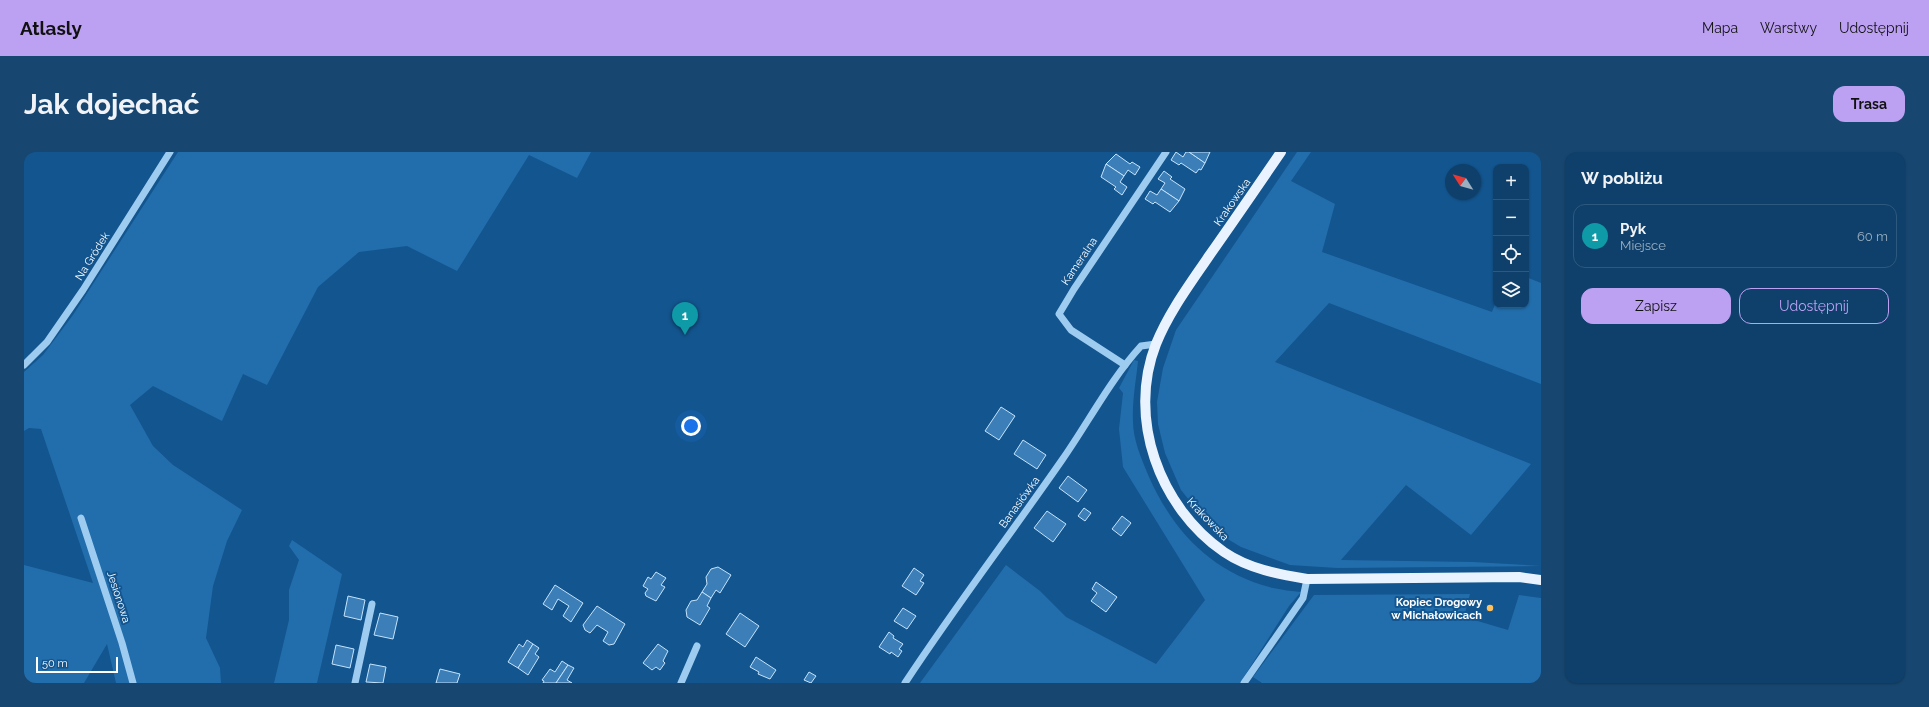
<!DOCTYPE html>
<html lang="pl">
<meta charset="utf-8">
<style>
body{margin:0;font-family:Raleway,sans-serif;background:#174771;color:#f1f3f6}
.controls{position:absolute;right:12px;top:12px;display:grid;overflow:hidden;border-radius:8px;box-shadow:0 1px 3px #0004}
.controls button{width:36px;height:36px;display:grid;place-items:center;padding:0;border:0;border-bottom:1px solid #2e597e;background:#0e406b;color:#f1f3f6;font:20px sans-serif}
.compass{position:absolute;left:1421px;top:12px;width:36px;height:36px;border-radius:50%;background:#0e406b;box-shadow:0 1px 3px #0004;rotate:307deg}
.scale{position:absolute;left:12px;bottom:10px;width:82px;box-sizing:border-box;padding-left:4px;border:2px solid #fff;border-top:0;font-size:11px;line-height:14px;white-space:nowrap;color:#fff;-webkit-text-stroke:3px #13558f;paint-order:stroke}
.you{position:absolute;left:667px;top:274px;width:14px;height:14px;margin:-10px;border:3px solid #fff;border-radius:50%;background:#1a73e8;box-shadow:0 0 0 6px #1a73e833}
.badge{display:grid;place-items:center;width:26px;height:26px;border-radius:50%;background:#bca0f2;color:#fff;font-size:13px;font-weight:700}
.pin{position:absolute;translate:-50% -33px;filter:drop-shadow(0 1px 2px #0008)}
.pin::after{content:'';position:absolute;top:21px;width:14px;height:12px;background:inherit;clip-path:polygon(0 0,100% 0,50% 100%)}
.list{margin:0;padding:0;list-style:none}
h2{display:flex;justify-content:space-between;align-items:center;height:52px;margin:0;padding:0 16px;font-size:17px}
h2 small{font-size:13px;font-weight:400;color:#9bafc1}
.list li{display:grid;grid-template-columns:26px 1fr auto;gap:12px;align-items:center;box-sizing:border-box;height:64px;margin:0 8px 8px;padding:0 8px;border:1px solid #2e597e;border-radius:12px}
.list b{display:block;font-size:15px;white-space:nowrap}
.list p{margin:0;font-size:13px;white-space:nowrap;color:#9bafc1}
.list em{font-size:13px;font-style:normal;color:#9bafc1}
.actions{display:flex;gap:8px;padding:12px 16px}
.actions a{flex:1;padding:9px 0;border:1px solid #bca0f2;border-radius:12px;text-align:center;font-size:14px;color:#bca0f2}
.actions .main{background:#bca0f2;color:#111}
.icon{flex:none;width:22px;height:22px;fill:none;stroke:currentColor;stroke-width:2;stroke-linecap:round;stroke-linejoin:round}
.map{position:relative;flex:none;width:1517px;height:531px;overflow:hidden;border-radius:12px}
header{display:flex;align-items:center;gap:24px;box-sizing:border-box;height:56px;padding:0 20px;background:#bca0f2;color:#111}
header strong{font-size:19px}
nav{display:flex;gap:22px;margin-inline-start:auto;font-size:14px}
.intro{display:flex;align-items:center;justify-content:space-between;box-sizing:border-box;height:96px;padding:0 24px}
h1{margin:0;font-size:28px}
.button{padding:10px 18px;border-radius:12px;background:#bca0f2;color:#111;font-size:14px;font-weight:700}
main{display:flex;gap:24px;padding:0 24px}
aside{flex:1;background:#0e406b;border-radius:12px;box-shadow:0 1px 3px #0004}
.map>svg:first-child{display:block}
.green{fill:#226eac}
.building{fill:#3c7fb8;stroke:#c5e3fc}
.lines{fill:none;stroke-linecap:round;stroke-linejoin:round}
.minor{stroke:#9eccf1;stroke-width:7}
.major{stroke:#e8f3ff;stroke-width:10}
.poi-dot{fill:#ffc15e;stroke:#13558f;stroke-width:1.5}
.labels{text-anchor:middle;stroke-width:4;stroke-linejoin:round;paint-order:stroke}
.street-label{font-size:11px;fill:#fff;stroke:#13558f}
.poi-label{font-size:11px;font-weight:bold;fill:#fff;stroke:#13558f;text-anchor:end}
</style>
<header>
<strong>Atlasly</strong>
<nav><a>Mapa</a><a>Warstwy</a><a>Udostępnij</a></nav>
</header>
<div class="intro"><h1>Jak dojechać</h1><a class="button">Trasa</a></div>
<main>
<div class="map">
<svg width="1517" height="531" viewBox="0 0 1517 531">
<rect width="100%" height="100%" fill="#13558f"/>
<!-- green -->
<g class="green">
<polygon points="154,0 567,0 553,26 505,3 433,119 383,94 335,100 294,135 243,233 219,222 198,269 129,234 106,253 129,294 149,313 218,358 203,389 189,434 182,486 196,516 197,531 92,531 83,492 60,531 0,531 0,413 69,431 17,277 5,276 0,279 0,220 19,203 49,163"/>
<polygon points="1273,0 1287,0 1267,29 1311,52 1298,100 1468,160 1472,150 1472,153 1502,153 1502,125 1517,131 1517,232 1305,151 1251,210 1507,312 1447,383 1382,333 1317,408 1449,410 1517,414 1313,416 1266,413 1217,395 1197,383 1181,368 1157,338 1141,301 1134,272 1133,250 1139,216 1152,178"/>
<path d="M1110 208 1114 209C1112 229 1108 249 1109 270 1109 288 1118 308 1125 325 1150 381 1189 421 1249 436 1258 438 1268 439 1277 440L1265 454 1216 531H896L982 413 1016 439 1042 465 1132 512 1181 448 1099 315 1095 277 1099 241 1095 236Z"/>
<polygon points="268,388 318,422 293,531 250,531 265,468 265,438 275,408 265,394"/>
<polygon points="1446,442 1440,465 1484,478 1495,443 1517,446 1517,531 1238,531 1229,525 1290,443"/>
</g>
<!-- building -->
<g class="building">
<polygon points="1152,0 1159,5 1162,0 1165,0 1181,11 1177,18 1175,17 1172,21 1157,11 1155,13 1147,8"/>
<polygon points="1165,0 1186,0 1181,11"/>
<polygon points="1092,2 1106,12 1108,10 1116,15 1111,23 1104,18 1100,24 1082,12"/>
<polygon points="1082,12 1100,24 1096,30 1103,35 1098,43 1090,37 1092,35 1077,25"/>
<polygon points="1140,19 1148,25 1146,27 1161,37 1155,49 1137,37 1141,31 1134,27"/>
<polygon points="1137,37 1155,49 1146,60 1131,50 1129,52 1121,47 1126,39 1133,43"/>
<polygon points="977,255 991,264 975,288 961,279"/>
<polygon points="999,288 1022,303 1013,317 990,302"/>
<polygon points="1044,324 1063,338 1054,350 1035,336"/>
<polygon points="1060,356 1067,361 1061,369 1054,364"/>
<polygon points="1023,359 1042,372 1029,390 1010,376"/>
<polygon points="1098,364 1107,371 1097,384 1088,377"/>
<polygon points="694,415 707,423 696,441 692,438 687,446 678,440 683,432 682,425 687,417"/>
<polygon points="890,416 900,423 896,429 900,431 892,443 878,434"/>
<polygon points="632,420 642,426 637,433 641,435 632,449 622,444 621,441 624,437 619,434 624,425 627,427"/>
<polygon points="1072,430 1093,445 1082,460 1067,449 1073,441 1068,437"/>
<polygon points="531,433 559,451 547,470 539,464 545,454 534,447 528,458 519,452"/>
<polygon points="678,440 687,446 683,454 686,456 676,473 663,465 662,458 667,449 673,448"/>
<polygon points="324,444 341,448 337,468 320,464"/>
<polygon points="573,454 601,472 590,492 585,493 579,489 584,480 573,473 566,481 561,478 559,473"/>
<polygon points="879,456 892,464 883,477 870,469"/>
<polygon points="356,461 374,465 369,487 350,483"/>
<polygon points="716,461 735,474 721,495 702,482"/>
<polygon points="865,480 870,484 869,486 879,492 875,497 878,499 874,505 867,500 866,502 855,495"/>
<polygon points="503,488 509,492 494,516 484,510 495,492 499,495"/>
<polygon points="509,492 515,496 511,502 515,505 504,523 494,516"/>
<polygon points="634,492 644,499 639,509 641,511 636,518 632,515 628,518 619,511"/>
<polygon points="312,493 330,497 326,516 308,512"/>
<polygon points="732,505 752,518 746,527 734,522 735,520 726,515"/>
<polygon points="538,509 544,513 532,531 519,531 520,529 518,528 526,517 531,520"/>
<polygon points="346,512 362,515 359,531 342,530"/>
<polygon points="544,513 550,516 543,528 548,531 532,531"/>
<polygon points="416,517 436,522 433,531 412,531"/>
<polygon points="785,520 792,524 787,531 780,528"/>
</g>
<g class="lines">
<!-- minor -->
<g class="minor">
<polyline points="0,213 23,190 59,138 146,0"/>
<polyline points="1101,213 1047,178 1035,162 1050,137 1142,0"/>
<polyline points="57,366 98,491 109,531"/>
<polyline points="331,531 348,452"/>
<polyline points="657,531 673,494"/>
<path d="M881 531C931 455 986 383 1038 308 1064 271 1086 228 1117 194L1132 192"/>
<polyline points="1220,531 1279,446 1283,427"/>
</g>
<!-- major -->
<path class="major" d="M1257 0C1233 35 1209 70 1185 104 1166 132 1145 160 1132 192 1103 266 1135 355 1200 400 1225 417 1254 422 1283 427L1495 425 1517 428"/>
</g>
<!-- markers -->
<circle class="poi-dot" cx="1466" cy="456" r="4"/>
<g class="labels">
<!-- street labels -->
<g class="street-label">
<text transform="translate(1208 50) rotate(-55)" y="4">Krakowska</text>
<text transform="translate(68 104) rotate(-58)" y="4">Na Gródek</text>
<text transform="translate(1055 109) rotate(-56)" y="4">Kameralna</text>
<text transform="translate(995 350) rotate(-54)" y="4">Banasiówka</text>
<text transform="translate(1184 367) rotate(46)" y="4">Krakowska</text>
<text transform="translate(95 445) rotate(72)" y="4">Jesionowa</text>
</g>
<!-- poi labels -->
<g class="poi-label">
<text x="1458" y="454">Kopiec Drogowy<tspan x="1458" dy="13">w Michałowicach</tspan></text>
</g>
</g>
</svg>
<div class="controls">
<button>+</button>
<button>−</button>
<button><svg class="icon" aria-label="locate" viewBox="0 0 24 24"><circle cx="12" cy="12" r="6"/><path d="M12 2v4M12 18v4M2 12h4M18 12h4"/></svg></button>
<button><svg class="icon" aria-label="layers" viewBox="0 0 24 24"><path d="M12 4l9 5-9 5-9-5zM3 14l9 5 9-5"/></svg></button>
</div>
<svg class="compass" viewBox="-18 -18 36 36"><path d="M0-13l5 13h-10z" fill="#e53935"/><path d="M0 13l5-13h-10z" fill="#9bafc1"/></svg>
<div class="scale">50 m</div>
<div class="you"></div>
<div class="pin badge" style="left:661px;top:183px;background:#0f9aa8">1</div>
</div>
<aside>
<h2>W pobliżu<small></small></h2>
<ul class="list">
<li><span class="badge" style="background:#0f9aa8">1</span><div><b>Pyk</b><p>Miejsce</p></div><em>60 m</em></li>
</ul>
<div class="actions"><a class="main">Zapisz</a><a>Udostępnij</a></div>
</aside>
</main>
